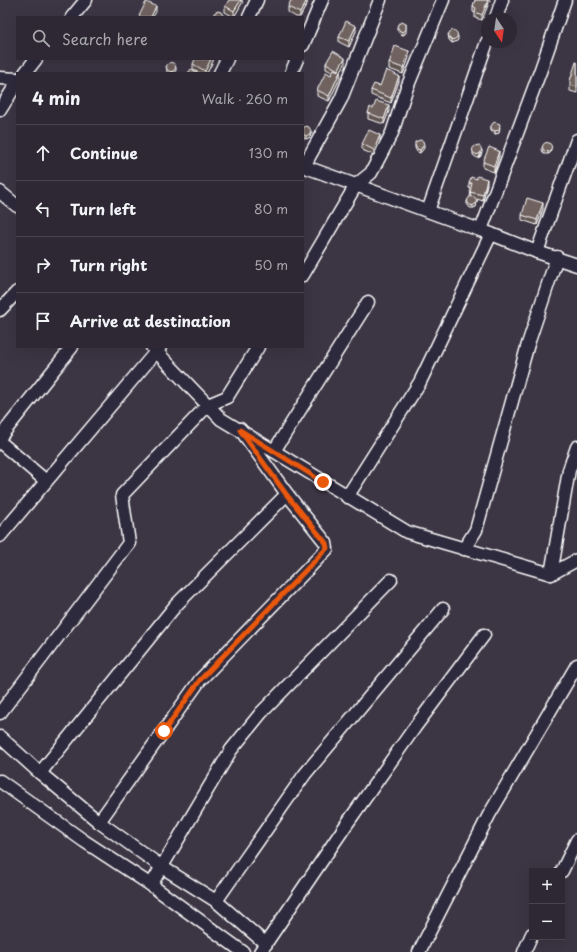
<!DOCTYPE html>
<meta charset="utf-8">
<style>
body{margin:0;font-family:"Playpen Sans",sans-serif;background:#35303b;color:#f1f3f6}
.controls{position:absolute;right:12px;bottom:12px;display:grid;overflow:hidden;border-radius:0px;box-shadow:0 4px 16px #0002}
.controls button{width:36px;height:36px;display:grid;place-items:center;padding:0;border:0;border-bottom:1px solid #48444e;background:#2d2833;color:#f1f3f6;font:20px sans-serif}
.compass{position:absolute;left:481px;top:12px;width:36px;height:36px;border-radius:50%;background:#2d2833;box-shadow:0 4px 16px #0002;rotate:167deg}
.stop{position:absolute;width:12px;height:12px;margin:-9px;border:3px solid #ea580c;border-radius:50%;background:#fff}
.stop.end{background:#ea580c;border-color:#fff;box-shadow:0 1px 4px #0008}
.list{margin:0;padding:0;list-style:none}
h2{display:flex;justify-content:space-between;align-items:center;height:52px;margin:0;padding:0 16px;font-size:17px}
h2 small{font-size:13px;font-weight:400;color:#a7a6ac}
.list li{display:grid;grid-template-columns:26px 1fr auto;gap:12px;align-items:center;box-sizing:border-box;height:56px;padding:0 16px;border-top:1px solid #48444e}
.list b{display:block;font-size:15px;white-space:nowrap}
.list em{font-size:13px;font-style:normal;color:#a7a6ac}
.icon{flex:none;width:22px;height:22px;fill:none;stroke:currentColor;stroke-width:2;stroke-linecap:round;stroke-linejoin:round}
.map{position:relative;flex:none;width:577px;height:952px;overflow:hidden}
.search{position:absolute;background:#2d2833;box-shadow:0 4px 16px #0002;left:16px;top:16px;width:288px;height:44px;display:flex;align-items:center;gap:10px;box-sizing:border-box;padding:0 14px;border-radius:0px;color:#a7a6ac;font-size:15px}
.panel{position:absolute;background:#2d2833;box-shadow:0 4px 16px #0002;left:16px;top:72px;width:288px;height:276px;border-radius:0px}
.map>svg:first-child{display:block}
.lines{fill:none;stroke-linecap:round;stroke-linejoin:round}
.minor-casing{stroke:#fff;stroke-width:15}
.minor{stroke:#2f2a3d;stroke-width:12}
.wall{fill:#605451;stroke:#fff}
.shaded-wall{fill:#4e4542;stroke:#fff}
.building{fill:#70625e;stroke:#fff}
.route{stroke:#ea580c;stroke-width:5}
</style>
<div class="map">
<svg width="577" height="952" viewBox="0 0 577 952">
<rect width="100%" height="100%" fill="#3c3544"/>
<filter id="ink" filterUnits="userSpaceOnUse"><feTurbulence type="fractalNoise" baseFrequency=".025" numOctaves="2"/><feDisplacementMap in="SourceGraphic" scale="8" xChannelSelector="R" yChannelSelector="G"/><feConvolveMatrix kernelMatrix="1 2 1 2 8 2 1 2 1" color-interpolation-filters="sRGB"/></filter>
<g filter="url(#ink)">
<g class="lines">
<!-- minor casing -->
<g class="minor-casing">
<g id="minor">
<polyline points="72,17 86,0"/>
<polyline points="249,17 257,0"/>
<polyline points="496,18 502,0"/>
<polyline points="303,45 322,0"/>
<polyline points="25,73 36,59"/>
<polyline points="220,73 227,59"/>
<polyline points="291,73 297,59"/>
<polyline points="0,78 17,79"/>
<polyline points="0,110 17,83"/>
<polyline points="303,166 491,234 537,252 577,265"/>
<polyline points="304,166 341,99 380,0"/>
<polyline points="0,192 17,206"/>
<polyline points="428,211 487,42"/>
<polyline points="481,230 541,69 565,0"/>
<polyline points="537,252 577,140"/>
<polyline points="303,275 356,185 371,173 392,133 406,90 443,0"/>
<polyline points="0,310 17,292"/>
<polyline points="152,347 221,419 407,532 551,574 577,560"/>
<polyline points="0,437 72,347"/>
<polyline points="0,442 46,481"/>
<polyline points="274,451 368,302"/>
<polyline points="347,497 420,382 491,234"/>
<polyline points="0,536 160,347"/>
<polyline points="464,549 476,530 528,344 557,257"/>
<polyline points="551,574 569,470 577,447"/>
<polyline points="0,713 129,543 122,495 208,405 227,397 258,347"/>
<polyline points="0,737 40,773 99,822 162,867 216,901 266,944"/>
<polyline points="40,773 176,605 287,494"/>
<polyline points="0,781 84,841 151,885 243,952"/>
<polyline points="99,822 200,680 327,549 326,543 287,494 240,429"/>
<polyline points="562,871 577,840"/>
<polyline points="151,885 231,750 261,713 391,580"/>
<polyline points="216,901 305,774 443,609"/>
<polyline points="260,952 346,825 415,727 484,635"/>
<polyline points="419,952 489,815 577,665"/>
<polyline points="524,952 532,934"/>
</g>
</g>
<!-- minor -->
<use href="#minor" class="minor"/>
</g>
<!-- wall -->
<g class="wall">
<polygon points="242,0 242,3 234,17 225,12 225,6"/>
<polygon points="307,0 307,4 300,17 296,17 288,12 288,7"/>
<polygon points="475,0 490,0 482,20 475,18 475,13 473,12 473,6"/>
<polygon points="397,27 406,33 403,35 400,34 397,30"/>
<polygon points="356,31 349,47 339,42 339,37"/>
<polygon points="448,34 458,39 457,41 452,43 449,40"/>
<polygon points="409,57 403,74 389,69 389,63"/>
<polygon points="213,59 213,61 207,73 199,73 193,70 193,64"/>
<polygon points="577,62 577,93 570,91 570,81"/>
<polygon points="326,63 345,64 340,72 340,78 329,101 317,96 317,90 331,75 332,72 326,69"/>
<polygon points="166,66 176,70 174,73 168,73 167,72"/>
<polygon points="399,81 391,103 371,95 371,90 380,86"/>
<polygon points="373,109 389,111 384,124 368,119 368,113"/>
<polygon points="491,126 499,133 495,134 491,131"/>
<polygon points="303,128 311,134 310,137 306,139 303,137"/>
<polygon points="380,141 374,155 362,150 362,144"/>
<polygon points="415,145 424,148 420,153 417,152 415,148"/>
<polygon points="542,147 551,150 550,153 548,154 544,154 542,150"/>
<polygon points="473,149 482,153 480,157 477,158 473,155"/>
<polygon points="499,156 494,172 483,168 483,162"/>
<polygon points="469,183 487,184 483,201 477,199 477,202 476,207 473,208 470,208 467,204 467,201 470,197 471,189 469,188"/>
<polygon points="543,209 537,225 522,220 522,215"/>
</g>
<!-- shaded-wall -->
<g class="shaded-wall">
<polygon points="241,0 242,0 242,3 234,17 234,11"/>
<polygon points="307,0 307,4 300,17 300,13"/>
<polygon points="488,0 490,0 482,20 482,15"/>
<polygon points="156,6 156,12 153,17 151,17"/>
<polygon points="406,24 406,33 403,35 403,32"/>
<polygon points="356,26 356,31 349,47 349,41"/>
<polygon points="458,36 458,39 457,41 452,43 452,40"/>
<polygon points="409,51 409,57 403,74 403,68"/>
<polygon points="345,58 345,64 338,75 338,70"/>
<polygon points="211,59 213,59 213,61 207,73 205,73 205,71"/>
<polygon points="176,67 176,70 174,73 173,73 173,71"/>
<polygon points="340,72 340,78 329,101 329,96"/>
<polygon points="399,76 399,81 391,103 391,98"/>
<polygon points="389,105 389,111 384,124 384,119"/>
<polygon points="500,127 499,133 495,134 495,131"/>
<polygon points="311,131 311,134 310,137 306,139 306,136"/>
<polygon points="380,135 380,141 374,155 374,150"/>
<polygon points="424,145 424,148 420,153 420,150"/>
<polygon points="551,147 551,150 550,153 548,154 548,152"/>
<polygon points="482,150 482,153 480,157 480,154"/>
<polygon points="499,151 499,156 494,172 494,166"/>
<polygon points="487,179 487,184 483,201 483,195"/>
<polygon points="477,200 476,207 473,208 473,205"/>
<polygon points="543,203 543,209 537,225 537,220"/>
</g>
<!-- building -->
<g class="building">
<polygon points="229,0 241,0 234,11 225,6"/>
<polygon points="291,0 307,0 300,13 288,7"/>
<polygon points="475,0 488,0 482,15 475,12 476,8 473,6"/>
<polygon points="146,2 156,6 151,17 140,17 139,16"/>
<polygon points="218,11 221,12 223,15 222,17 214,17 214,13"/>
<polygon points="346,21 356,26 349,41 339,37"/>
<polygon points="402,22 406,24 406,30 403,32 400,31 397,27 398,24"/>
<circle cx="453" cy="35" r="4.5"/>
<polygon points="395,46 409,51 403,68 389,63"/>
<polygon points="333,51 345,58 338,70 326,63"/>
<polygon points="195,59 211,59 205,71 193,64"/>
<polygon points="576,62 577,62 577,87 570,85 571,82 570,81"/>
<circle cx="171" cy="67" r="4.5"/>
<polygon points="191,69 199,73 188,73"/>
<polygon points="334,69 340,72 329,96 317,90 326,72 331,75"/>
<polygon points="386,70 399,76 391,98 371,90 374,84 380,86"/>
<polygon points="376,101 389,105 384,119 368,113 370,107 373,109"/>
<polygon points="495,122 500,124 499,130 495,131 491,129 491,126 493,123"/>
<polygon points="306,126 309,127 311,131 310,134 306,136 303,134 303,128"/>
<polygon points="369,130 380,135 374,150 362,144"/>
<polygon points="420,140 423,141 424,145 420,150 417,149 415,145 415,142"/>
<circle cx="547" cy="147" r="4.5"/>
<circle cx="477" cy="150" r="4.5"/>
<polygon points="489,147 499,151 494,166 483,162"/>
<polygon points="477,176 487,179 483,195 470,192 472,183 469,183 471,177 477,179"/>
<circle cx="472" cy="201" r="4.5"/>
<polygon points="527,198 543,203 537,220 522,215"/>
</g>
</g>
<g class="lines" filter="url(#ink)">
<!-- route -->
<polyline class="route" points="164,731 200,680 327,548 326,543 286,494 240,430 323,482"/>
</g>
</svg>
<div class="controls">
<button>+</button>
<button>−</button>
</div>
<svg class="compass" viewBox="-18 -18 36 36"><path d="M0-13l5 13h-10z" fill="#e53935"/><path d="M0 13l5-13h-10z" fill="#a7a6ac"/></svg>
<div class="stop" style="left:164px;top:731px"></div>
<div class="stop end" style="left:323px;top:482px"></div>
<div class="search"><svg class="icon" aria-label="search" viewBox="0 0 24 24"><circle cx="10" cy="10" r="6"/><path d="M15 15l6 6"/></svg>Search here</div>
<section class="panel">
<h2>4 min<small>Walk · 260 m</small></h2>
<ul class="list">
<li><svg class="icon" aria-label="ahead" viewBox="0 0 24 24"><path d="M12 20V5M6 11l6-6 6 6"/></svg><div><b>Continue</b></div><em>130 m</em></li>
<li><svg class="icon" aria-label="left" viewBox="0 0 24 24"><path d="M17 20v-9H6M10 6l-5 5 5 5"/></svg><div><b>Turn left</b></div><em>80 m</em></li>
<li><svg class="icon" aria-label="right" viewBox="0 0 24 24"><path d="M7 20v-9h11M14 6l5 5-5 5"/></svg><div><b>Turn right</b></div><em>50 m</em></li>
<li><svg class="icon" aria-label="arrive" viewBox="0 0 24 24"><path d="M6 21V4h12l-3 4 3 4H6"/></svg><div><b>Arrive at destination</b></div></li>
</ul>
</section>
</div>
